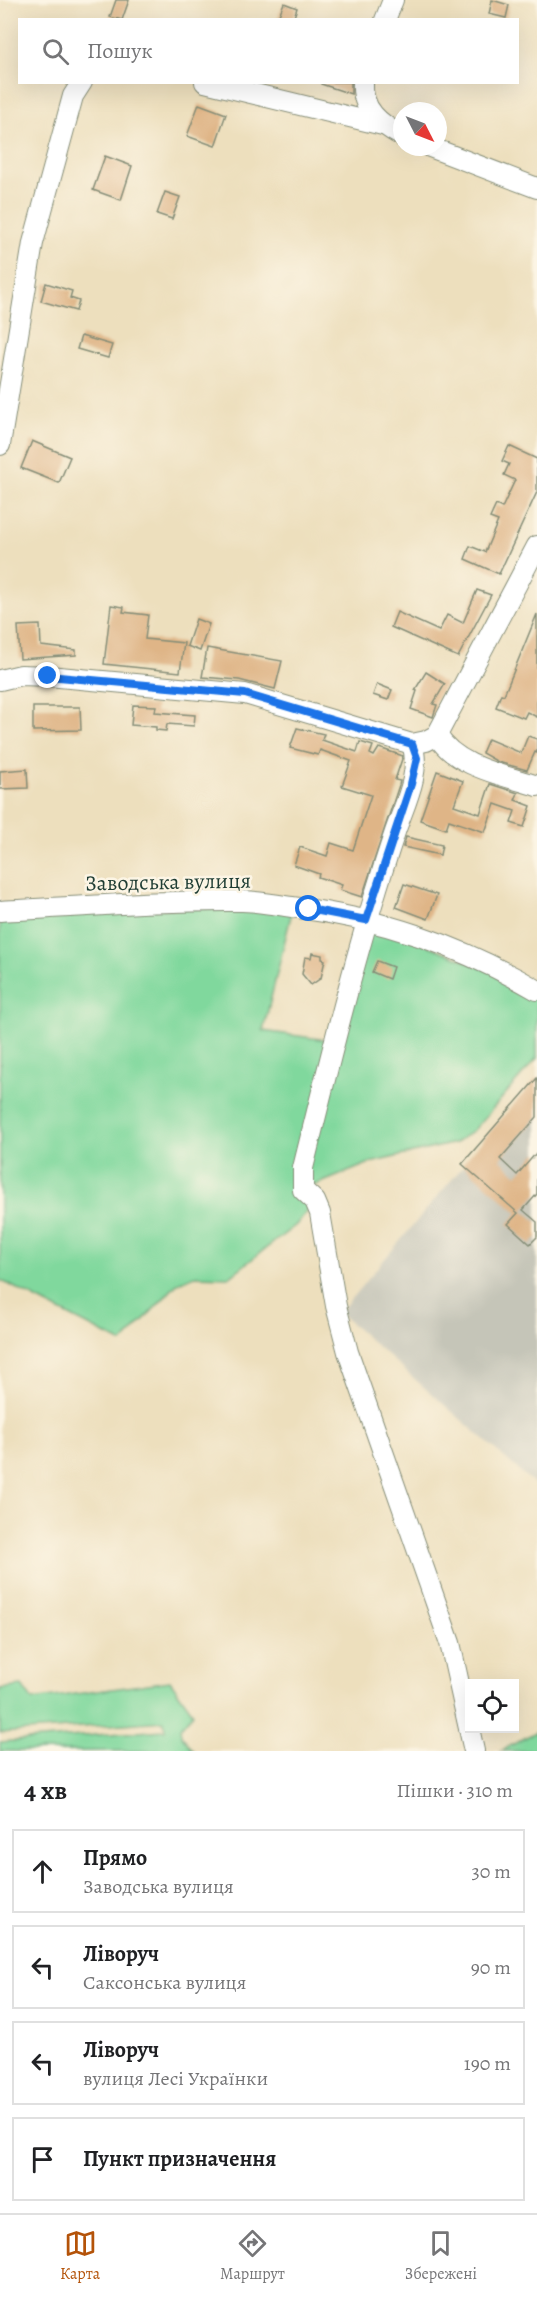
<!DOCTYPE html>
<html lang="uk">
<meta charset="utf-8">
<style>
body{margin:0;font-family:Alegreya,serif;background:#f6f6f6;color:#202124}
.controls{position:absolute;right:18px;bottom:18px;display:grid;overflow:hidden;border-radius:0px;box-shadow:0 6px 24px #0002}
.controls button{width:54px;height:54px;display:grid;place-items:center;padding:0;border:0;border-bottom:2px solid #e0e0e0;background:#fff;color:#202124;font:30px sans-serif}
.compass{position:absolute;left:393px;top:102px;width:54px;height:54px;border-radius:50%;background:#fff;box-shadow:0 6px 24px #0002;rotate:132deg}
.stop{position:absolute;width:18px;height:18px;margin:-14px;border:4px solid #1a73e8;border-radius:50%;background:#fff}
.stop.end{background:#1a73e8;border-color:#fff;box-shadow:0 2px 6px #0008}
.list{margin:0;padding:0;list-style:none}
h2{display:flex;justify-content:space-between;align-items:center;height:78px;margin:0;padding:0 24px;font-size:26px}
h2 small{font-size:20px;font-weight:400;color:#757577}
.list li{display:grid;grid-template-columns:39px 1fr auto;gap:18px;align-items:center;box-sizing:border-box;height:84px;margin:0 12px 12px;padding:0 12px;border:2px solid #e0e0e0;border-radius:0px}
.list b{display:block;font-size:22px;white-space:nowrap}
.list p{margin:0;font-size:20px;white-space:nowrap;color:#757577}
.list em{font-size:20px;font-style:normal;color:#757577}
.icon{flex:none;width:33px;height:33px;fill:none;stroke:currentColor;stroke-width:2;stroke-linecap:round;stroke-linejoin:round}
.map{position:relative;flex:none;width:537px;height:1751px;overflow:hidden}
.search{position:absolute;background:#fff;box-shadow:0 6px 24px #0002;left:18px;right:18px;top:18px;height:66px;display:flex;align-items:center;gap:15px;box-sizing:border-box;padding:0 21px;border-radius:0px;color:#757577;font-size:22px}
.sheet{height:462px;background:#fff}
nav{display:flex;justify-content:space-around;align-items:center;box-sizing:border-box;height:84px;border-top:2px solid #e0e0e0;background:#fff;font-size:16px;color:#757577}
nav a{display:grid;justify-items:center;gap:3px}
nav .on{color:#b45309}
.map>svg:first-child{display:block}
.industrial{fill:#c5c5b8}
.green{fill:#80d89d;stroke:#508a68;stroke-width:1.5}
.building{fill:#dfb587}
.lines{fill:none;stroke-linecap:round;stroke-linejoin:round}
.minor-casing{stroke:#868e78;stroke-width:22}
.minor{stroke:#fff;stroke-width:20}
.route{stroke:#1a73e8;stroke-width:8}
.labels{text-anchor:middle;stroke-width:5;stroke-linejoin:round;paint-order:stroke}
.street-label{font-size:22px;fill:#1f3d34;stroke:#fcf5e5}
</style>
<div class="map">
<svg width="537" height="1751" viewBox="0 0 537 1751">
<rect width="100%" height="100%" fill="#fcf5e5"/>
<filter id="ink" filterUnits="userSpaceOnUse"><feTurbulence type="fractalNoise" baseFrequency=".0167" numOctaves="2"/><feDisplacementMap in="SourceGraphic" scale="12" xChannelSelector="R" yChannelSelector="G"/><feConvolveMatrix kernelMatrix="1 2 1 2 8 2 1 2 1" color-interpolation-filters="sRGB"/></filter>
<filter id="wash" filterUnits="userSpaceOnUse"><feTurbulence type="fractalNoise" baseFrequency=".008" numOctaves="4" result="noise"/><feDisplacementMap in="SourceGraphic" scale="24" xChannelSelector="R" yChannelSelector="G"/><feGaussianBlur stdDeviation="1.35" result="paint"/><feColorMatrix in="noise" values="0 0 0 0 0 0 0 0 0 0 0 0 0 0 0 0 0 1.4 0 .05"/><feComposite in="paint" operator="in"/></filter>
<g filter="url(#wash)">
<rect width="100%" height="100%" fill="#eddfbd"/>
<!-- industrial -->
<polygon class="industrial" points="537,1079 537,1486 339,1313"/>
<!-- green -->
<g class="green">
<polygon points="293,907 263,1031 334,1041 366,920 537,990 537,1058 474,1130 455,1143 370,1163 303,1190 315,1201 296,1225 229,1277 195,1276 178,1283 122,1343 0,1280 0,911"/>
<polygon points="170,1681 193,1713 180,1728 181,1735 194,1751 0,1751 0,1742 165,1730 164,1721 0,1733 0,1689 22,1686 32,1700"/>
<polygon points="537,1731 537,1751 501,1751"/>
</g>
<g id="blocks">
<!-- building -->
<g class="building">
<polygon points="116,0 129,0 122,20 110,17"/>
<polygon points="492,0 509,5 506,18 489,14"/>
<polygon points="284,3 297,8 293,20 277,20"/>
<polygon points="321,82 351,82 351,94 321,84"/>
<polygon points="199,104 226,114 215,146 187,136"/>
<polygon points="105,156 132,166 121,200 93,190"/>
<polygon points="165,192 180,197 172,219 157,214"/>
<polygon points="46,283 72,291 70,298 79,301 76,311 41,301"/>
<polygon points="81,336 112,345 108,358 77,349"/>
<polygon points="32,441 70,457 59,483 21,468"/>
<polygon points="509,446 537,459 537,492 499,574 465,559 470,546 485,552 498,521 490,518 496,505 502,508 515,480 504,475 509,464 502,461"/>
<polygon points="477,590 491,595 458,657 391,627 397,612 439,631 447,615 463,623"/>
<polygon points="111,605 124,607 123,612 148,615 145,639 184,643 180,672 104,664"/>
<polygon points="537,614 537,717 527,712 524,718 496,707 501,694 504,695"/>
<polygon points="196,619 209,624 200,651 187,646"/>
<polygon points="40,625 41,646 76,650 76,655 20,659 18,626"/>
<polygon points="207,648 282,661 275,689 239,680 202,677"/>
<polygon points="426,672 445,684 433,704 437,705 433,717 411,709 417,691 415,690"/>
<polygon points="377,684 392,690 388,700 373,695"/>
<polygon points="133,705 156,706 155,712 195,715 194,726 167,724 166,731 156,730 156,727 131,725"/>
<polygon points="33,707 80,707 81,730 33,731"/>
<polygon points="297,728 324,734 322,740 357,752 360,742 373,746 370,754 374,756 379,748 403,756 395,780 400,781 399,785 362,897 340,890 342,885 318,877 319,874 294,865 300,847 327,856 331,843 353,850 371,795 342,786 351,761 320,750 318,755 290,748"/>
<polygon points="528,736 537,739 537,753 535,752 527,770 498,762 482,753 488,739 521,753"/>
<polygon points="27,769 28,788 0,789 0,771"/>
<polygon points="437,771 463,781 454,805 480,814 490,784 518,793 515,800 531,806 524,827 511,823 515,811 495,804 485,832 449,820 446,829 420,820"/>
<polygon points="406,837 442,845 440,855 403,847"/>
<polygon points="404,884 437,895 428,919 396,907"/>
<polygon points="312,953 322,955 322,959 325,960 321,978 311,985 302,974 305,957 311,958"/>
<polygon points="377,961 393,967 389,979 372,972"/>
<polygon points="537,1078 537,1117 500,1159 517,1175 537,1152 537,1194 523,1210 537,1222 537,1237 530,1244 508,1224 518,1213 462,1164"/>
</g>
</g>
</g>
<g filter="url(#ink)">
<use href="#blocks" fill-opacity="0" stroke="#868e78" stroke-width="1.5"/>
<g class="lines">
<!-- minor casing -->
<g class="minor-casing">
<g id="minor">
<polyline points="385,20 393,0"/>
<polyline points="205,82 383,125"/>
<path d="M363 82C361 110 380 124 402 136"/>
<polyline points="430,147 537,188"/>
<polyline points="0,445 33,243 73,96 82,82"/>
<polyline points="0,680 21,675 48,676 245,694 412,744 426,741 437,735 537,546"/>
<path d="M437 735C455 767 504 775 537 786"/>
<path d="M412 744C422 772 404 805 395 832 358 942 331 1055 303 1168V1190L315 1201 320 1213 336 1306 348 1352 450 1643 474 1751"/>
<path d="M0 911C80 907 162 900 242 901 259 901 276 905 292 907 383 919 457 944 537 990"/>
</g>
</g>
<!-- minor -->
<use href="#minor" class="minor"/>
</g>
</g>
<g class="lines" filter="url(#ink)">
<!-- route -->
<polyline class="route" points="48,676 245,694 412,744 417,758 411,784 366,920 309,909"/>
</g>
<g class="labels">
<!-- street labels -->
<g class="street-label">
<text transform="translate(168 881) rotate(-1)" y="8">Заводська вулиця</text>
</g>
</g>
</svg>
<div class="controls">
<button><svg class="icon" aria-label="locate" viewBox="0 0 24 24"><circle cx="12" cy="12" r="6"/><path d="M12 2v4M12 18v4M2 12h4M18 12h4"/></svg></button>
</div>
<svg class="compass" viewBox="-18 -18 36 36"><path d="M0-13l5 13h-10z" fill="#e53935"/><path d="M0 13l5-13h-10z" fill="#757577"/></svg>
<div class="stop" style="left:309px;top:909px"></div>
<div class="stop end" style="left:48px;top:676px"></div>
<div class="search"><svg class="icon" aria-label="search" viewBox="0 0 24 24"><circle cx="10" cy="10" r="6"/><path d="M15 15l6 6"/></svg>Пошук</div>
</div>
<section class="sheet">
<h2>4 хв<small>Пішки · 310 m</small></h2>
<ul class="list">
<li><svg class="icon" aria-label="ahead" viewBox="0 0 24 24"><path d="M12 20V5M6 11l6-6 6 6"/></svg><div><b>Прямо</b><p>Заводська вулиця</p></div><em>30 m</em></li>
<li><svg class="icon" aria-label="left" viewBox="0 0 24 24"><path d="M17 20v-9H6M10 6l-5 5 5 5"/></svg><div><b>Ліворуч</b><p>Саксонська вулиця</p></div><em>90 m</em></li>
<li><svg class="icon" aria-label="left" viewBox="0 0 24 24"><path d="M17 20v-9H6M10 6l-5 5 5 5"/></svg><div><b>Ліворуч</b><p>вулиця Лесі Українки</p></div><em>190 m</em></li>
<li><svg class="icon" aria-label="arrive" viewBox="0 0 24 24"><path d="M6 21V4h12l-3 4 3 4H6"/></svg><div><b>Пункт призначення</b></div></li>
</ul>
</section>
<nav>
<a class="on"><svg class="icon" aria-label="map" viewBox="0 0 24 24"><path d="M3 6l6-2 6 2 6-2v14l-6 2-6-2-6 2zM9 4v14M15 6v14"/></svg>Карта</a>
<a><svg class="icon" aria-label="directions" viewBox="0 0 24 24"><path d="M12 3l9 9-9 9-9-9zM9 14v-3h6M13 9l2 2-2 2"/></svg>Маршрут</a>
<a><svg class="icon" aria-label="saved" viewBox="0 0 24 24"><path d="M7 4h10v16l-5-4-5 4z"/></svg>Збережені</a>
</nav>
